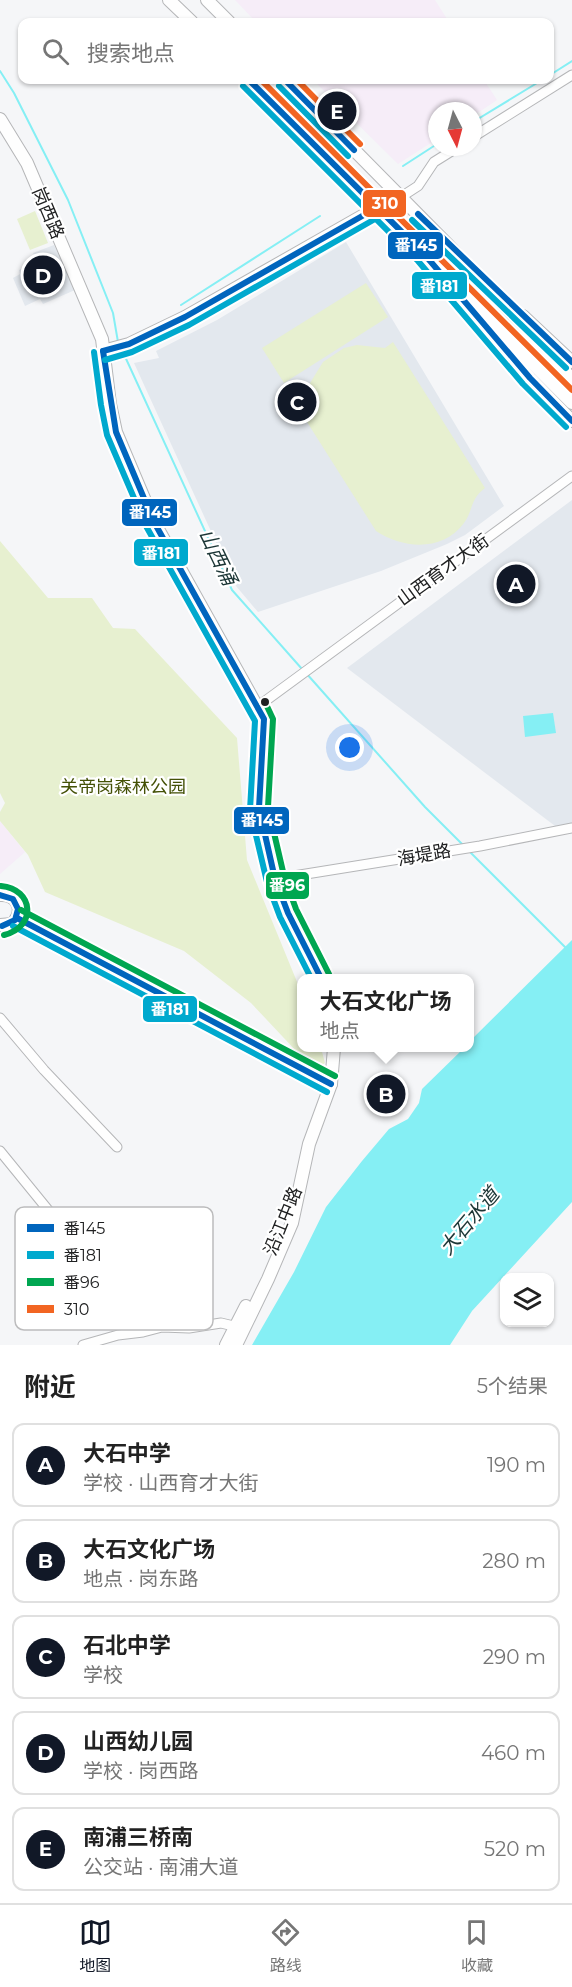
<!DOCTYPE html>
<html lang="zh">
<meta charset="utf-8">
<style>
body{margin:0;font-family:Montserrat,"Noto Sans SC",sans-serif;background:#f2f2f2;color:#222}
.controls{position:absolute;right:18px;bottom:18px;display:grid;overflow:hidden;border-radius:12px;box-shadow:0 2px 4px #0004}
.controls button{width:54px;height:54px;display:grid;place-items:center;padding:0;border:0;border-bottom:2px solid #e0e0e0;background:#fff;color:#222;font:30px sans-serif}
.compass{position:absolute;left:428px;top:102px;width:54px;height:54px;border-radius:50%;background:#fff;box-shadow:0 2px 4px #0004;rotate:174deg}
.you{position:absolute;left:350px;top:748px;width:21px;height:21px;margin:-15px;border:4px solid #fff;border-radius:50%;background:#1a73e8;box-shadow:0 0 0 9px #1a73e833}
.badge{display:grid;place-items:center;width:39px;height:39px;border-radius:50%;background:#111827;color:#fff;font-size:20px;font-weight:700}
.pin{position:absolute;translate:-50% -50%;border:3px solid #fff;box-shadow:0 2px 6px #0006}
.popup{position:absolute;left:297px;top:974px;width:177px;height:78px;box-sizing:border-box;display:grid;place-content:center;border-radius:12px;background:#fff;filter:drop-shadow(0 2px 4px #0005);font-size:20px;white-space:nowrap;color:#767676}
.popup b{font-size:22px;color:#222}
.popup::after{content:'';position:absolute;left:50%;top:100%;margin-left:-12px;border:12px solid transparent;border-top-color:#fff}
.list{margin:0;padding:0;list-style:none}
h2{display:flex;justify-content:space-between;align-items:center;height:78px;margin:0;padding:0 24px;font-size:26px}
h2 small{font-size:20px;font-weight:400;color:#767676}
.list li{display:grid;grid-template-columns:39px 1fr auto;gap:18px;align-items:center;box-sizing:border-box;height:84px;margin:0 12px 12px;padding:0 12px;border:2px solid #e0e0e0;border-radius:12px}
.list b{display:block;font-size:22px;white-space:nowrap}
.list p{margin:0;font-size:20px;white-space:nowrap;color:#767676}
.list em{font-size:20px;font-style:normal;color:#767676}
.icon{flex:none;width:33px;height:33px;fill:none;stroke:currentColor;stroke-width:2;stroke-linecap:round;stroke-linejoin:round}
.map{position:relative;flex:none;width:572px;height:1345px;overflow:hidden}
.search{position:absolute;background:#fff;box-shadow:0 2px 4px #0004;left:18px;right:18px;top:18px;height:66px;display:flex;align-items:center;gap:15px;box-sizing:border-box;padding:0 21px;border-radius:12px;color:#767676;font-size:22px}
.sheet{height:558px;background:#fff}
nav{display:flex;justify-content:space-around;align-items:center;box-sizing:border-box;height:84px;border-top:2px solid #e0e0e0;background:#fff;font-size:16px;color:#767676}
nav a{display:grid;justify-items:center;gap:3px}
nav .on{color:#111827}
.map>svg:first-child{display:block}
.commercial{fill:#f6edf8}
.built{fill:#e3e8ee}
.green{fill:#e7f0d0}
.water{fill:#85eff4}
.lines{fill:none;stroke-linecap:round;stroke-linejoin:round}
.stream{stroke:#85eff4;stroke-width:2}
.street-casing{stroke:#b5b6b8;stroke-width:11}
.secondary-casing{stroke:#b5b6b8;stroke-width:14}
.street{stroke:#fefefe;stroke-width:9}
.secondary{stroke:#fefefe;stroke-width:12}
.bus-1-casing{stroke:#fff;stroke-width:10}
.bus-2-casing{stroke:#fff;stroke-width:10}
.bus-3-casing{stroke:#fff;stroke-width:10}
.bus-4-casing{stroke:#fff;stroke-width:10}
.bus-1{stroke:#0065bd;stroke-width:6}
.bus-2{stroke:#00a9ce;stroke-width:6}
.bus-3{stroke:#00a651;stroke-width:6}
.bus-4{stroke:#f26522;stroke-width:6}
.bus-dot{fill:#202122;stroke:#fff;stroke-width:2}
.labels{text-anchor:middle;stroke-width:4.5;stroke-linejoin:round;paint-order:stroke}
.street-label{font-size:18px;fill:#202122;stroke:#fff}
.park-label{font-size:18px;fill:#445106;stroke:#fff}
.water-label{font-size:20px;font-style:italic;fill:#1b3535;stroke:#fff}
.key{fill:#fff;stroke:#bcbcbd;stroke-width:1.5}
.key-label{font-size:16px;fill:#202122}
.line-badge{stroke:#fff;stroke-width:2}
.badge-label{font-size:16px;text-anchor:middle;font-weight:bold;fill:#fff}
</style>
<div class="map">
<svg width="572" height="1345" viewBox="0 0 572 1345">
<rect width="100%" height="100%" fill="#f5f6f8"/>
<!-- commercial -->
<g class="commercial">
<polygon points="235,0 435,0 449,22 256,22"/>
<polygon points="313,80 484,80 497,100 473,116 473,111 437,111 437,139 398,164"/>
<polygon points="0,821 25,852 0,874"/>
</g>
<!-- built -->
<g class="built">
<polygon points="346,242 504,506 465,535 447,544 381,571 258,612 236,586 134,363 159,358 156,351 217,320"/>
<polygon points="54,245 75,290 43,304 40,299 25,306 13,278 20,274 19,270 37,262 33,253"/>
<polygon points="572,500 572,826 559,829 347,668"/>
</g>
<!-- green -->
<g class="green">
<polygon points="35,211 48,243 30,250 17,219"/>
<polygon points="366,283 388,317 284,383 262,348"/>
<path d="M393 342 485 488C470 499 473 511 464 523 443 552 403 549 376 531L307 422 306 406 307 388 323 362 344 348 357 345 385 348Z"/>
<polygon points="0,541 48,598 92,598 113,628 135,629 237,738 247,860 302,994 302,1048 321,1048 325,1063 314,1070 251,1003 184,951 45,892 28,855 0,821 0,812 5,803 0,793"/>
</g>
<!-- water -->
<g class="water">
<polygon points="553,713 556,733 525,737 523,716"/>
<polygon points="572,940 572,1202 472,1311 450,1345 252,1345 294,1272 326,1207 362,1161 389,1129 408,1119 419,1103 422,1089 464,1048 470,1048 470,1041"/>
</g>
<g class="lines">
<!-- stream -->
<g class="stream">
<polyline points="0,71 14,93 68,200 113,313 118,342"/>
<polyline points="550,75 572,61"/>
<polyline points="473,122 542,80"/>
<polyline points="403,166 437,144"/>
<polyline points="181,305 320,216"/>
<polyline points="122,350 232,590 302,669"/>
<polyline points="306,673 425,807 464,846"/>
<polyline points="470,852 566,948"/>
</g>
<!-- street casing -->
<g class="street-casing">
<g id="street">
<polyline points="473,137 572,75"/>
<polyline points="401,197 418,186 434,162 458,147"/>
<polyline points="257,707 572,476"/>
<polyline points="275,879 480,846 572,828"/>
<polyline points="0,1018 44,1070 117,1147"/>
<polyline points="0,1151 53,1216 84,1248"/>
<polyline points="83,1345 118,1335 143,1332 162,1327 189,1328 221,1323 242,1328"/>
</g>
</g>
<!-- secondary casing -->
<g class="secondary-casing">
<g id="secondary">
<polyline points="169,0 192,22"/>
<polyline points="207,0 229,22"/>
<polyline points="249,80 572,403"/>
<polyline points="285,80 448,245 572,379"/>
<polyline points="0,119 27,163 102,339 110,404 116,432 154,522 264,719 259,808 275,879 288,913 321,978"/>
<polyline points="523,316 572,362"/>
<polyline points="486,327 530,378 572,421"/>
<polyline points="103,351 129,344 185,317 378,207"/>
<path d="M0 895C18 894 25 911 12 924L0 925"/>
<polyline points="17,918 331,1084"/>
<polyline points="226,1345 246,1306"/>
<polyline points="236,1345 268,1279 292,1223 309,1144 331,1084 334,1048"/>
</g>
</g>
<!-- street -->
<use href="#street" class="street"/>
<!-- secondary -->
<use href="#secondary" class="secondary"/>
<!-- bus-1 casing -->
<g class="bus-1-casing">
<g id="bus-1">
<polyline points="249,80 425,255 530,378 572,421"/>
<polyline points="285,80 354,150"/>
<polyline points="418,214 572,362"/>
<polyline points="103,351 116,432 154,522 264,719 259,808 275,879 288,913 321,978"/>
<polyline points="103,351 129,344 185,317 378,207"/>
<polyline points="0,895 13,899 18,909 15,920 2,926"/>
<polyline points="17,918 331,1084"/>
</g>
</g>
<!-- bus-2 casing -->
<g class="bus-2-casing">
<g id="bus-2">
<polyline points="243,86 418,261 523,384 566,427"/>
<polyline points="279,86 348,156"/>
<polyline points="412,220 566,368"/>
<polyline points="94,352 101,405 107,435 146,526 255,721 250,810 267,882 280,917 311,978"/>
<polyline points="105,360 132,352 189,325 382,215"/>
<polyline points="13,926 327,1092"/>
</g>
</g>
<!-- bus-3 casing -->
<g class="bus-3-casing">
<g id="bus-3">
<polyline points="265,702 273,719 268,807 284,876 296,909 329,974"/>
<path d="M1 886C34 889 37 927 4 935"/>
<polyline points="21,910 335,1076"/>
</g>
</g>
<!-- bus-4 casing -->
<g class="bus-4-casing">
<g id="bus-4">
<polyline points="261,80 572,390"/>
<polyline points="297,80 360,144"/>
</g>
</g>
<!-- bus-1 -->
<use href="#bus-1" class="bus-1"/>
<!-- bus-2 -->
<use href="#bus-2" class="bus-2"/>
<!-- bus-3 -->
<use href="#bus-3" class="bus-3"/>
<!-- bus-4 -->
<use href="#bus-4" class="bus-4"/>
</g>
<!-- markers -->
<circle class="bus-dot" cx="265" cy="702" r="5"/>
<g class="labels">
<!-- street labels -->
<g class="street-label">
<text transform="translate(48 213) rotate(67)" y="6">岗西路</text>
<text transform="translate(443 570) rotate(-36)" y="6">山西育才大街</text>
<text transform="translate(424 855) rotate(-10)" y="6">海堤路</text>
<text transform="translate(283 1221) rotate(-68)" y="6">沿江中路</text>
</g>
<!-- park labels -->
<g class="park-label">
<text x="123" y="793">关帝岗森林公园</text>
</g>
<!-- water labels -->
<g class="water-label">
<text transform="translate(218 557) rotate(64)" y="7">山西涌</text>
<text transform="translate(469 1221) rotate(-50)" y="7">大石水道</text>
</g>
</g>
<!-- legend -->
<rect x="15" y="1207" width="198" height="123" rx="9" class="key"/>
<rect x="27" y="1224" width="27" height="8" fill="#0065bd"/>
<rect x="27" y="1251" width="27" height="8" fill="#00a9ce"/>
<rect x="27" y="1278" width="27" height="8" fill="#00a651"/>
<rect x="27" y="1305" width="27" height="8" fill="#f26522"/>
<g class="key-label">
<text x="64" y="1234">番145</text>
<text x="64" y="1261">番181</text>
<text x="64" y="1288">番96</text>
<text x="64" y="1315">310</text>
</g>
<g class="line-badge">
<rect x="362" y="189" width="45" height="29" rx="6" fill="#f26522"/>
<rect x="387" y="231" width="57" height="29" rx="6" fill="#0065bd"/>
<rect x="411" y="271" width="57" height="29" rx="6" fill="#00a9ce"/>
<rect x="121" y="498" width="57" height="29" rx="6" fill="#0065bd"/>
<rect x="133" y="538" width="56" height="29" rx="6" fill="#00a9ce"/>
<rect x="233" y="806" width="57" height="29" rx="6" fill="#0065bd"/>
<rect x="265" y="871" width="45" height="29" rx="6" fill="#00a651"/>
<rect x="142" y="995" width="56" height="28" rx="6" fill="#00a9ce"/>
</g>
<g class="badge-label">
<text x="385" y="209">310</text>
<text x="416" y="251">番145</text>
<text x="439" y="292">番181</text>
<text x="150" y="518">番145</text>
<text x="161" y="559">番181</text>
<text x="262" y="826">番145</text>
<text x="287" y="891">番96</text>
<text x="170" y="1015">番181</text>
</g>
</svg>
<div class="controls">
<button><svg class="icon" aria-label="layers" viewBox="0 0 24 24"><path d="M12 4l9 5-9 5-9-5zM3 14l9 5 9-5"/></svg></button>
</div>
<svg class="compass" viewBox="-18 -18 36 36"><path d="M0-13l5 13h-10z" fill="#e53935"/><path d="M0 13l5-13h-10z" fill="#767676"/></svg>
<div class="you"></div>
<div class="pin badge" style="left:516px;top:584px">A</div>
<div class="pin badge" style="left:386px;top:1094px">B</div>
<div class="popup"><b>大石文化广场</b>地点</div>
<div class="pin badge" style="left:297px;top:402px">C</div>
<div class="pin badge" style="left:43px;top:275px">D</div>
<div class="pin badge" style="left:337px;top:111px">E</div>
<div class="search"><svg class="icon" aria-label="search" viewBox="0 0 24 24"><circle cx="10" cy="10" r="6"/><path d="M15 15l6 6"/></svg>搜索地点</div>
</div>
<section class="sheet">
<h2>附近<small>5个结果</small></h2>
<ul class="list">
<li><span class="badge">A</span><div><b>大石中学</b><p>学校 · 山西育才大街</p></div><em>190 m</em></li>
<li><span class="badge">B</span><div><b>大石文化广场</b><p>地点 · 岗东路</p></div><em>280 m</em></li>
<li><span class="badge">C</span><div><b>石北中学</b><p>学校</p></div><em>290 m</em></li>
<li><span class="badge">D</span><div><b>山西幼儿园</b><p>学校 · 岗西路</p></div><em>460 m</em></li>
<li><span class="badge">E</span><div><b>南浦三桥南</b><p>公交站 · 南浦大道</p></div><em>520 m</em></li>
</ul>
</section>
<nav>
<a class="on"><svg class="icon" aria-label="map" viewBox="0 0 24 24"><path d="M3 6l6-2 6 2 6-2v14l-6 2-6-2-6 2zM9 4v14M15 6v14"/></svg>地图</a>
<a><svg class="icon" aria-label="directions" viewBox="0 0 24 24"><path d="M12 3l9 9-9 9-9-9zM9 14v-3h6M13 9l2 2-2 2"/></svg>路线</a>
<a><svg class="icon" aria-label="saved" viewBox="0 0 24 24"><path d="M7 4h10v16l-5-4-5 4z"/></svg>收藏</a>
</nav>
